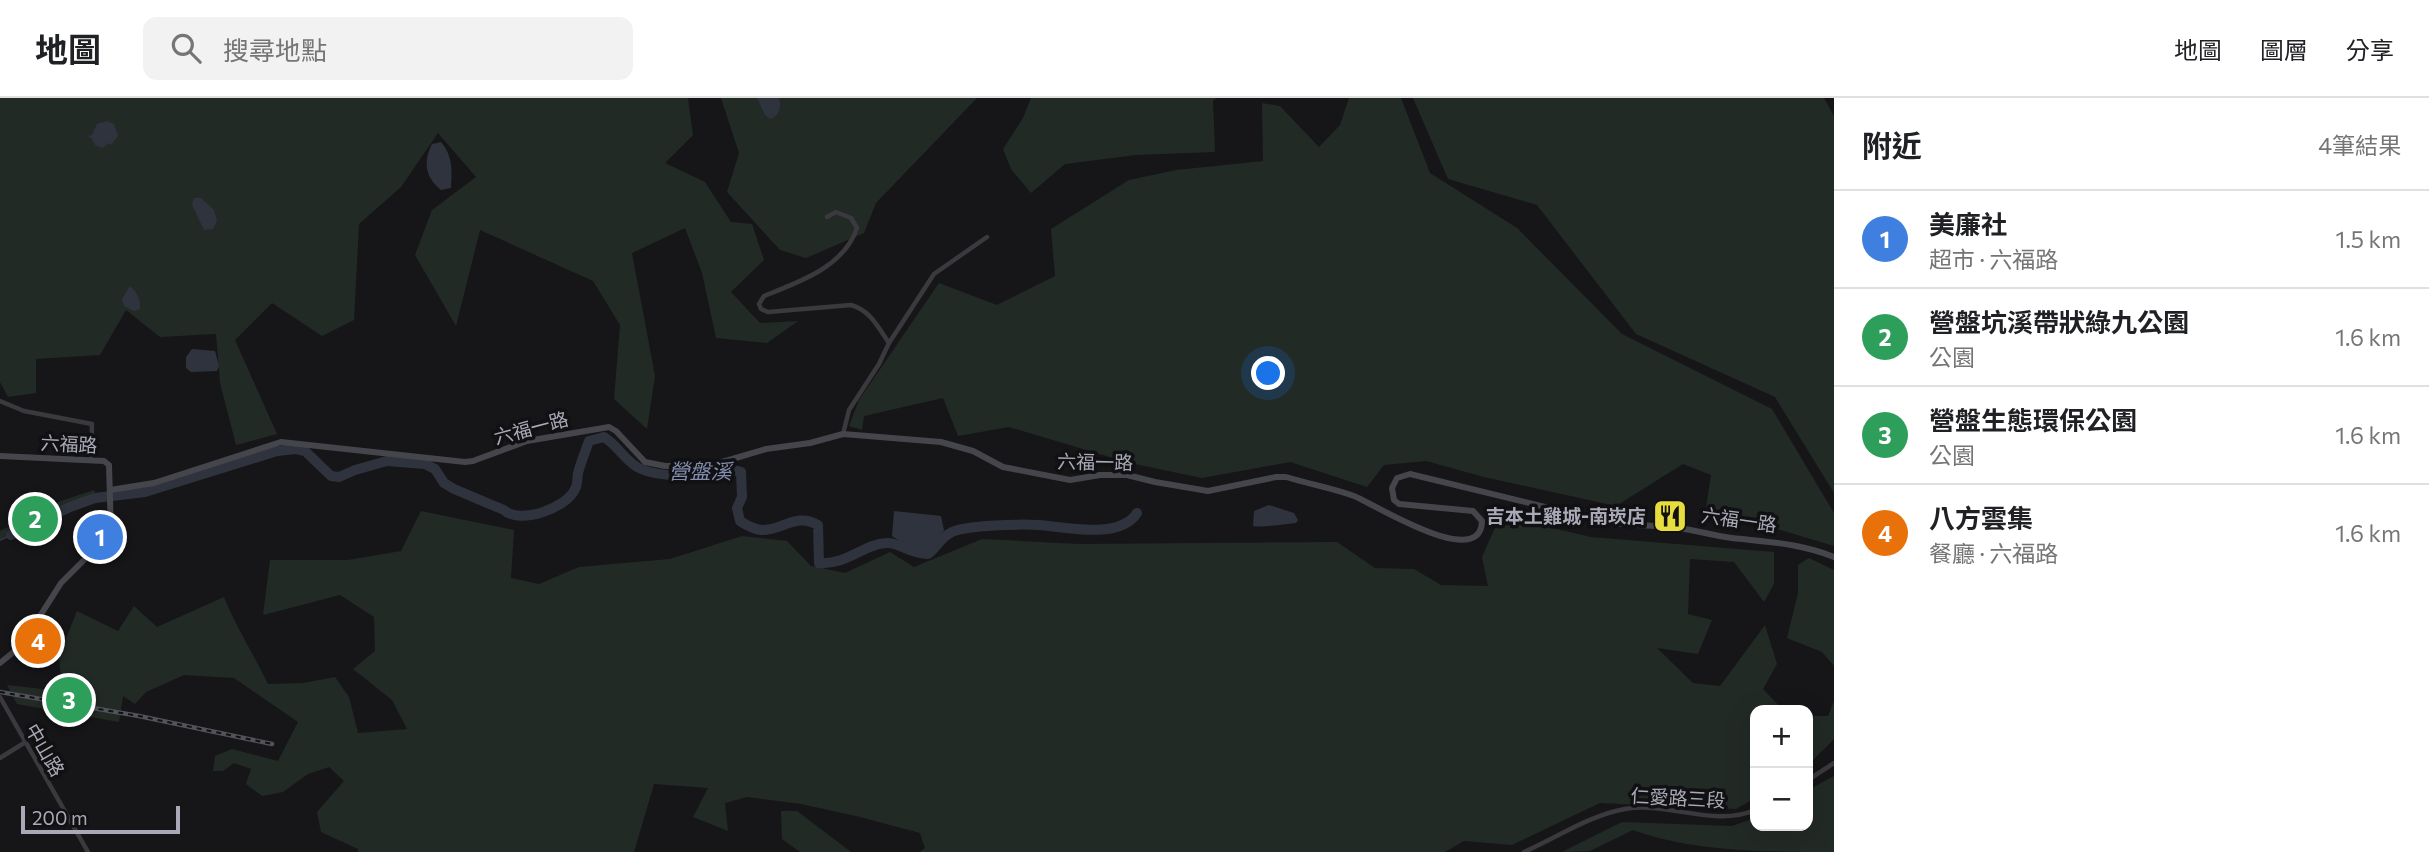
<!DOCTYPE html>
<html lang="zh-TW">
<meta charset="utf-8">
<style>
body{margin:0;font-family:Commissioner,"Noto Sans TC",sans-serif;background:#f2f2f2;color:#202124}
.controls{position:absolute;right:21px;bottom:21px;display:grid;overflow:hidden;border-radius:14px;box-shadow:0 7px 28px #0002}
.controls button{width:63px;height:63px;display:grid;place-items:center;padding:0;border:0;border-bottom:2px solid #e0e0e0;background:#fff;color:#202124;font:35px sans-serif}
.scale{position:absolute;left:21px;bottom:18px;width:159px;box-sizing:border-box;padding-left:7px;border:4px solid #a9a9b7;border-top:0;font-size:19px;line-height:24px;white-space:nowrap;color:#a9a9b7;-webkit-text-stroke:5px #111113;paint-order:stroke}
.you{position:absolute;left:1269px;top:276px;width:24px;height:24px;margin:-18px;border:5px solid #fff;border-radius:50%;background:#1a73e8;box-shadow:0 0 0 10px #1a73e833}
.badge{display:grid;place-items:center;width:46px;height:46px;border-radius:50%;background:#b45309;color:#fff;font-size:23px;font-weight:700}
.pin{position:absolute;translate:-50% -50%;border:4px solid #fff;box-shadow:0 2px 7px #0006}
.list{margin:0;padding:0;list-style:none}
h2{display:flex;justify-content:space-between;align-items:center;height:91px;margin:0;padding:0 28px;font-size:30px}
h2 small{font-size:23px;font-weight:400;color:#757577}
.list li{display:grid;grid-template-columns:46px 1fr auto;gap:21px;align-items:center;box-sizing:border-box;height:98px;padding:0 28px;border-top:2px solid #e0e0e0}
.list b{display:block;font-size:26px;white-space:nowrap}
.list p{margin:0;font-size:23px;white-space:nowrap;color:#757577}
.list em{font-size:23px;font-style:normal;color:#757577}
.icon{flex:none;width:38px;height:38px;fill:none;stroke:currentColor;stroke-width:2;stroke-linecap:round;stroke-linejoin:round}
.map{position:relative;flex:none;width:1834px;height:754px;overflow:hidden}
header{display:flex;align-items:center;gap:42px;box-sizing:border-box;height:98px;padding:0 35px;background:#fff;border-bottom:2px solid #e0e0e0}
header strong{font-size:33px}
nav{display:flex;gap:38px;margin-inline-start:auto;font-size:24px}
.search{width:490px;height:63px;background:#f2f2f2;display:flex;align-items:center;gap:18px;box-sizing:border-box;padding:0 24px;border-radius:14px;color:#757577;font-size:26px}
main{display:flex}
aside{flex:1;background:#fff}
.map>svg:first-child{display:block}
.green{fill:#222a26}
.water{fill:#2f333d}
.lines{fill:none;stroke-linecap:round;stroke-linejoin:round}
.stream{stroke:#2f333d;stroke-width:2}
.river{stroke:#2f333d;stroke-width:10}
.street{stroke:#3a393e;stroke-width:4.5}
.secondary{stroke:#45454c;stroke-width:6}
.rail-casing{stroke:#525259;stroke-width:4.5}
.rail{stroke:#111113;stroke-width:2;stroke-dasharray:5;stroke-linecap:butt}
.labels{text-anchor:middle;stroke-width:7;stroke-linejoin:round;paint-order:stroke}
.street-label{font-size:19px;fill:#a9a9b7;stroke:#111113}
.poi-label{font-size:19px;font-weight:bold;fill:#a9a9b7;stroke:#111113;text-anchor:end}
.water-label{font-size:21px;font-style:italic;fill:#828db0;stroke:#111113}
</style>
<header>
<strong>地圖</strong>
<div class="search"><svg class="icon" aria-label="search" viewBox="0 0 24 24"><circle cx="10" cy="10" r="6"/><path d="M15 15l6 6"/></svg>搜尋地點</div>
<nav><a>地圖</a><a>圖層</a><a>分享</a></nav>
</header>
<main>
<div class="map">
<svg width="1834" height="754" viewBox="0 0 1834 754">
<rect width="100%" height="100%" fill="#161618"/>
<!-- green -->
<g class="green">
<polygon points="0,0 688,0 693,37 665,65 705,84 731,124 752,126 764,162 731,194 760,225 798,223 767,245 716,240 702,175 685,130 632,155 655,278 647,331 614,301 620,227 593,183 480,132 456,228 415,157 432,112 476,79 438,35 401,89 359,126 354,222 322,238 272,205 235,242 277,336 236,347 220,285 216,236 160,239 126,212 100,257 36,261 36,295 8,299 0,284"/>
<polygon points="721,0 977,0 876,105 864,135 806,160 780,152 727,94 739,55"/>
<polygon points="1031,0 1217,0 1213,3 1215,54 1136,57 1065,66 1031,95 1011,71 1003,51 1023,20"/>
<polygon points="1349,0 1401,0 1430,75 1517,130 1622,236 1772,311 1834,415 1834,448 1760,426 1705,416 1711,377 1683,366 1616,408 1484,379 1426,363 1384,367 1367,389 1290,364 1202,380 1130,365 1009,329 958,338 943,300 864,318 862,332 849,328 859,302 939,185 997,207 1055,178 1051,131 1129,82 1176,72 1263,63 1262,5 1280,8 1319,49 1340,27"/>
<polygon points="1413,0 1824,0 1834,18 1834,395 1775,299 1636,236 1537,107 1448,81"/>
<polygon points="94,392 97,399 70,408 0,441 0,433 61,403"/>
<path d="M421 413 514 432 511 480 539 486 579 469 670 461 742 438 787 443 811 468 845 475 890 454 914 469 982 441 1079 446 1337 444 1375 470 1414 471 1441 487 1488 488 1482 459 1494 432 1505 419 1591 439 1774 454V486L1764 504 1734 464 1690 461 1688 516 1712 522 1698 556 1657 550 1693 585 1720 588 1765 527 1777 566 1763 591 1783 612H1755V700L1736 711 1600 705 1512 747 1464 743 1445 754H920L925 750 920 735 860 719 801 706 747 699 725 705 728 733 693 719 708 690 654 686 634 754H358V751L321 734 317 714 344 683 329 669 308 676 283 694 262 698 246 686 251 671 234 665 223 673H213L215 658 232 651 278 663 298 624 234 580 184 577 146 594 135 606 123 598 119 624 17 606 7 587 69 594 81 579 61 581 59 558 77 513 118 533 134 508 157 529 224 499C236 529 254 557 268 586L303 585 335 579 349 599 358 635 407 631 392 602 353 571 375 553 374 519 340 497 263 517 270 462H348L401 453Z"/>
<polygon points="1809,460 1834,472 1834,568 1822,554 1787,540 1798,495 1798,467"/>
<polygon points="1834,603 1834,641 1808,667 1808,618 1828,618"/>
<path d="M1834 678V754C1768 754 1693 754 1633 732L1590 753 1562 754 1622 724 1732 728 1755 720V728H1808V692Z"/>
<polygon points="781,713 797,713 851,754 800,754 782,741"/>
</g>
<!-- water -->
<g class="water">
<path d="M757 0H779C782 9 779 18 770 21L765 17Z"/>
<polygon points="107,23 114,26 118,38 111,47 110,45 102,50 95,47 92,41 88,38 92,37 97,26"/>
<path d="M441 44C453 58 452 73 451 90L441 92C425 79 423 64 432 46Z"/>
<polygon points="194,100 201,100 214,112 217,123 213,131 204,132 192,107"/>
<path d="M130 188C137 194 141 202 140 211L134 213 124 208 122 201Z"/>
<polygon points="192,251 215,253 219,268 217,273 191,274 186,270 186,259"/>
<path d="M1269 407 1294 415 1298 422 1296 425C1287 426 1259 430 1253 428L1254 413Z"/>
<polygon points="894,413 941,418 944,432 930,452 911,451 892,438"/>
</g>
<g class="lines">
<!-- stream -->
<polyline class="stream" points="0,442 11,437"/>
<!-- river -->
<path class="river" d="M11 437 70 409 95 400 145 394 277 353 296 351 305 353 331 378 339 379 355 372 387 363 425 366 435 371 444 385 454 391 504 412C520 427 567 410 575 391 578 387 577 380 578 375 581 364 585 354 589 343L604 339C617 347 624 361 637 369 653 378 679 378 697 377 712 375 727 369 741 374L742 399 737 410 740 423C746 427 754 431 761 432 782 433 796 414 818 427L819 465C848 467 863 446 887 445 898 444 910 456 928 456 937 449 941 439 952 434 968 427 1019 426 1039 427 1065 429 1120 442 1137 415"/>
<!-- street -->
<g class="street">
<path d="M827 119 836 114 851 120 857 130C844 169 799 184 764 198L759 206 761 211 768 214 851 207C870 212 878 229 889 245L879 266 849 312 843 336"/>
<polyline points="889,245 934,176 987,139"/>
<polyline points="0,303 24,313 92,326 91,363"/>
<polyline points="0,599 88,754"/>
<polyline points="0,660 24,645"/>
<polyline points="1808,682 1834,665"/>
<path d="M1524 754C1556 740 1590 717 1625 711 1667 703 1714 730 1755 712"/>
</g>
<!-- secondary -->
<g class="secondary">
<polyline points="0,358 104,363 109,367 111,435 61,485 21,548 0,565"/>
<path d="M110 392 154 385 281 344 465 364 473 363 527 343 609 329 616 333 645 364 665 368 712 367 766 351 810 345 843 336 941 344 973 353 1003 369 1070 382 1100 377H1127L1155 384 1208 393 1276 379H1286C1309 386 1332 390 1354 398 1374 406 1481 474 1482 423L1473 413 1399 406 1394 402 1392 390 1397 380 1410 376 1607 424C1631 428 1654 427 1678 430 1696 432 1714 438 1732 440 1767 444 1800 445 1834 459"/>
</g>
<!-- rail casing -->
<g class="rail-casing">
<polyline id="rail" points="0,594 139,618 272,646"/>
</g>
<!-- rail -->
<use href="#rail" class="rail"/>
</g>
<!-- icons -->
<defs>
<g id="restaurant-square" transform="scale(1.75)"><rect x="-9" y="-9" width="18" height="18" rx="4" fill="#e7dd3e" stroke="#111113"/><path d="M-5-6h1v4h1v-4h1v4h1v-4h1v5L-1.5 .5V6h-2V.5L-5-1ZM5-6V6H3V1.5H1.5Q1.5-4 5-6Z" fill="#111"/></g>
</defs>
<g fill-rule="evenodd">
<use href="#restaurant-square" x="1670" y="418"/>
</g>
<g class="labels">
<!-- street labels -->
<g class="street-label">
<text transform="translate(531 330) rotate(-15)" y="7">六福一路</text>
<text transform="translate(69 346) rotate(3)" y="7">六福路</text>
<text transform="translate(1095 364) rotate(1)" y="7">六福一路</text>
<text transform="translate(1739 422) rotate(8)" y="7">六福一路</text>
<text transform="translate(45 652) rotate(60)" y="7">中山路</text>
<text transform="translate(1678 700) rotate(3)" y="7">仁愛路三段</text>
</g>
<!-- poi labels -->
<g class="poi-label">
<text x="1646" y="425">吉本土雞城-南崁店</text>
</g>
<!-- water labels -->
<g class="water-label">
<text x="700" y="381">營盤溪</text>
</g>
</g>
</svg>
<div class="controls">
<button>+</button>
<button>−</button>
</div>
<div class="scale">200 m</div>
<div class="you"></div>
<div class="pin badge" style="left:100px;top:439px;background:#3f7fe0">1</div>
<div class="pin badge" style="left:35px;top:421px;background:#2e9e5b">2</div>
<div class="pin badge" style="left:69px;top:602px;background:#2e9e5b">3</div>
<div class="pin badge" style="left:38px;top:543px;background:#e8710a">4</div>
</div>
<aside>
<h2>附近<small>4筆結果</small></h2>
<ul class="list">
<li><span class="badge" style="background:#3f7fe0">1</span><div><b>美廉社</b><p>超市 · 六福路</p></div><em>1.5 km</em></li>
<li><span class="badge" style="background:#2e9e5b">2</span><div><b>營盤坑溪帶狀綠九公園</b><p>公園</p></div><em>1.6 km</em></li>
<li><span class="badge" style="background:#2e9e5b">3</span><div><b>營盤生態環保公園</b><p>公園</p></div><em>1.6 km</em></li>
<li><span class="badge" style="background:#e8710a">4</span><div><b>八方雲集</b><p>餐廳 · 六福路</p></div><em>1.6 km</em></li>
</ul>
</aside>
</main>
